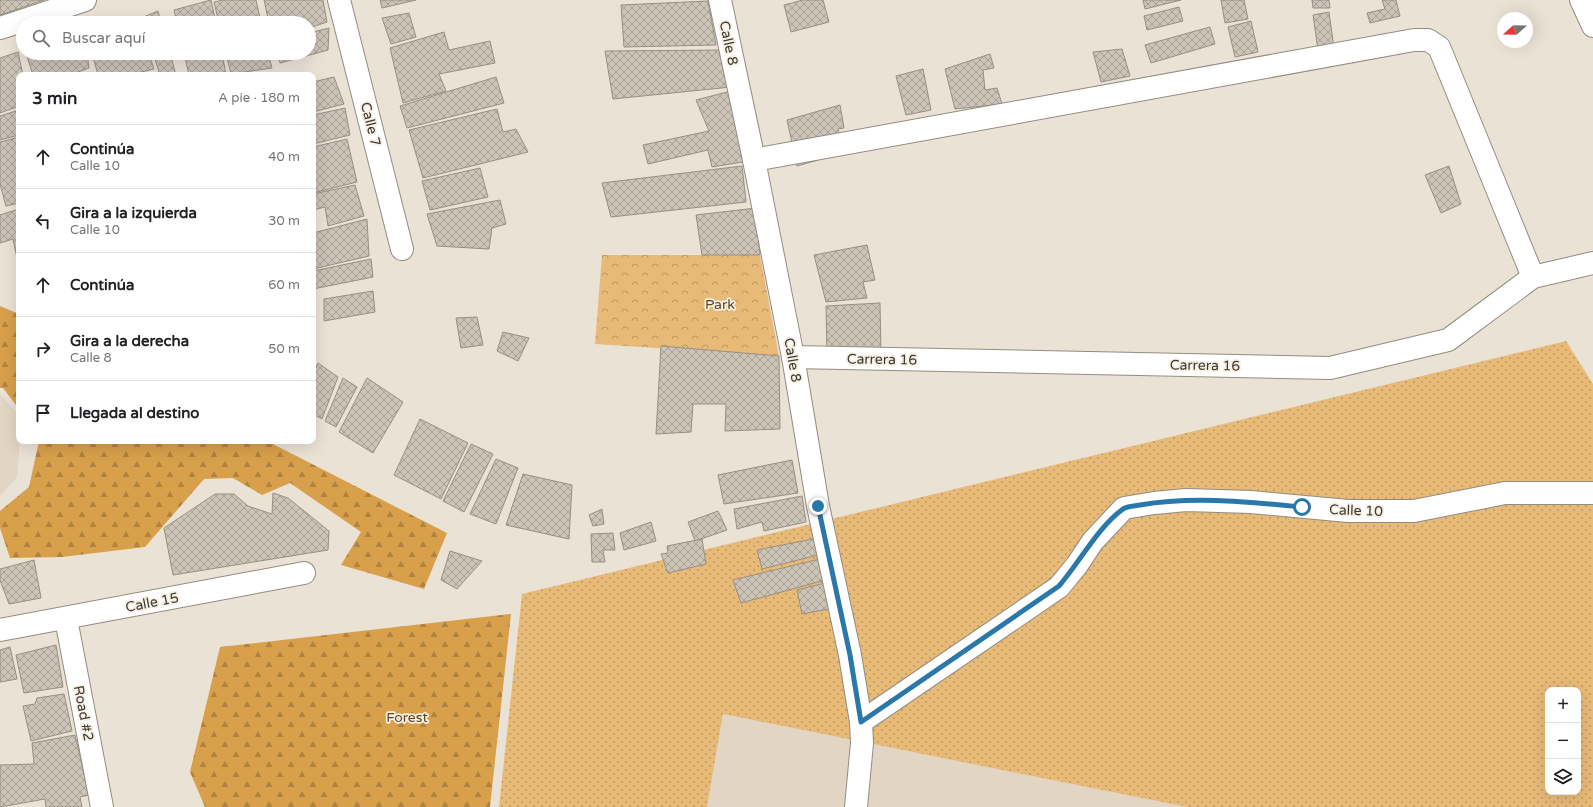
<!DOCTYPE html>
<html lang="es">
<meta charset="utf-8">
<style>
body{margin:0;font-family:"Varela Round",sans-serif;background:#f2f2f2;color:#202124}
.controls{position:absolute;right:12px;bottom:12px;display:grid;overflow:hidden;border-radius:8px;box-shadow:0 4px 16px #0002}
.controls button{width:36px;height:36px;display:grid;place-items:center;padding:0;border:0;border-bottom:1px solid #e0e0e0;background:#fff;color:#202124;font:20px sans-serif}
.compass{position:absolute;left:1497px;top:12px;width:36px;height:36px;border-radius:50%;background:#fff;box-shadow:0 4px 16px #0002;rotate:250deg}
.stop{position:absolute;width:12px;height:12px;margin:-9px;border:3px solid #2a78aa;border-radius:50%;background:#fff}
.stop.end{background:#2a78aa;border-color:#fff;box-shadow:0 1px 4px #0008}
.list{margin:0;padding:0;list-style:none}
h2{display:flex;justify-content:space-between;align-items:center;height:52px;margin:0;padding:0 16px;font-size:17px}
h2 small{font-size:13px;font-weight:400;color:#757577}
.list li{display:grid;grid-template-columns:26px 1fr auto;gap:12px;align-items:center;box-sizing:border-box;height:64px;padding:0 16px;border-top:1px solid #e0e0e0}
.list b{display:block;font-size:15px;white-space:nowrap}
.list p{margin:0;font-size:13px;white-space:nowrap;color:#757577}
.list em{font-size:13px;font-style:normal;color:#757577}
.icon{flex:none;width:22px;height:22px;fill:none;stroke:currentColor;stroke-width:2;stroke-linecap:round;stroke-linejoin:round}
.map{position:relative;flex:none;width:1593px;height:807px;overflow:hidden}
.search{position:absolute;background:#fff;box-shadow:0 4px 16px #0002;left:16px;top:16px;width:300px;height:44px;display:flex;align-items:center;gap:10px;box-sizing:border-box;padding:0 14px;border-radius:22px;color:#757577;font-size:15px}
.panel{position:absolute;background:#fff;box-shadow:0 4px 16px #0002;left:16px;top:72px;width:300px;height:372px;border-radius:8px}
.map>svg:first-child{display:block}
.built{fill:#e3d5c3}
.grass{fill:url(#grass-dots);fill-rule:evenodd}
.forest{fill:url(#forest-firs)}
.park{fill:url(#park-crowns)}
.building{fill:url(#building-cross-hatch);stroke:#988f84}
.lines{fill:none;stroke-linecap:round;stroke-linejoin:round}
.minor-casing{stroke:#948c81;stroke-width:24}
.minor{stroke:#fff;stroke-width:22}
.route{stroke:#2a78aa;stroke-width:5}
.labels{text-anchor:middle;stroke-width:3.5;stroke-linejoin:round;paint-order:stroke}
.street-label{font-size:14px;fill:#3c3833;stroke:#f8efe3}
.park-label{font-size:14px;fill:#5d4521;stroke:#f8efe3}
</style>
<div class="map">
<svg width="1593" height="807" viewBox="0 0 1593 807">
<defs>
<pattern id="grass-dots" width="8" height="8" patternUnits="userSpaceOnUse"><rect width="8" height="8" fill="#e8ba78"/><path d="M2 2h.1M6 6h.1" fill="none" stroke="#bd9863" stroke-width="1.8" stroke-linecap="round"/></pattern>
<pattern id="forest-firs" width="22" height="20" patternUnits="userSpaceOnUse"><rect width="22" height="20" fill="#d8a04b"/><path d="M5 1l3.5 6h-7zM16 11l3.5 6h-7z" fill="#b0833f"/></pattern>
<pattern id="park-crowns" width="20" height="18" patternUnits="userSpaceOnUse"><rect width="20" height="18" fill="#e8ba78"/><path d="M2 6a3 3 0 1 1 6 0M12 15a3 3 0 1 1 6 0" fill="none" stroke="#bd9863"/></pattern>
<pattern id="building-cross-hatch" width="8" height="8" patternUnits="userSpaceOnUse"><rect width="8" height="8" fill="#cdc4b8"/><path d="M0 0l8 8M0 8l8-8" fill="none" stroke="#a8a096"/></pattern>
</defs>
<rect width="100%" height="100%" fill="#ebe2d6"/>
<!-- built -->
<g class="built">
<polygon points="0,394 19,415 20,441 17,477 0,496"/>
<polygon points="723,714 1187,807 707,807"/>
</g>
<!-- grass -->
<path class="grass" d="M1566 341 1593 384V807H1187L723 714 707 807H499L522 594ZM1548 690H1578V792H1548Z"/>
<!-- forest -->
<g class="forest">
<polygon points="0,306 19,314 19,409 3,388 0,388"/>
<polygon points="39,441 267,441 447,533 424,589 341,565 361,532 290,483 262,495 233,478 204,479 145,547 62,557 10,558 0,528 0,511 29,487"/>
<polygon points="511,614 490,807 205,807 190,772 220,647"/>
</g>
<!-- park -->
<polygon class="park" points="602,255 760,255 779,356 595,344"/>
<!-- building -->
<g class="building">
<polygon points="0,0 44,0 0,15"/>
<polygon points="211,0 216,23 177,23 174,10"/>
<polygon points="223,0 256,0 261,23 219,23 214,2"/>
<polygon points="264,0 323,0 327,22 309,28 309,23 269,23"/>
<polygon points="380,0 416,0 382,8"/>
<polygon points="803,0 823,0 829,22 791,32 784,5"/>
<polygon points="1143,0 1181,0 1145,9"/>
<polygon points="1221,0 1244,0 1248,19 1225,23"/>
<polygon points="1312,0 1329,0 1330,8 1313,8"/>
<polygon points="1382,0 1396,0 1400,16 1370,23 1367,13 1385,9"/>
<polygon points="708,1 716,45 624,47 621,5"/>
<polygon points="1179,7 1183,21 1147,30 1144,16"/>
<polygon points="158,11 161,23 143,23 141,18"/>
<polygon points="1329,12 1334,48 1318,50 1313,15"/>
<polygon points="409,13 416,37 391,44 382,18"/>
<polygon points="137,19 138,23 123,23"/>
<polygon points="1251,21 1258,52 1235,57 1228,27"/>
<polygon points="1210,27 1215,44 1151,63 1145,45"/>
<polygon points="329,28 328,50 280,63 277,53 309,53 309,33"/>
<polygon points="444,32 449,50 490,41 495,63 439,74 446,91 403,103 390,48"/>
<polygon points="1122,49 1130,76 1101,82 1093,52"/>
<polygon points="725,50 731,87 613,99 605,51"/>
<polygon points="18,52 23,75 19,75 19,106 0,113 0,58"/>
<polygon points="26,53 87,53 89,68 70,75 33,75"/>
<polygon points="92,53 149,53 154,69 128,75 98,75"/>
<polygon points="153,53 170,53 176,75 160,75"/>
<polygon points="184,53 222,53 226,75 189,75"/>
<polygon points="226,53 268,53 272,68 231,74"/>
<polygon points="990,54 994,68 983,70 985,90 997,88 1002,104 955,109 945,69"/>
<polygon points="923,69 931,110 906,115 896,76"/>
<polygon points="334,77 344,104 313,112 313,82"/>
<polygon points="496,77 504,103 407,128 400,106"/>
<polygon points="731,91 743,162 712,167 708,150 648,164 643,145 709,131 696,100"/>
<polygon points="840,105 844,128 838,129 843,153 797,166 787,120"/>
<polygon points="345,108 350,135 313,144 313,115"/>
<polygon points="497,109 503,132 516,129 528,152 423,178 409,130"/>
<polygon points="19,110 19,135 0,140 0,116"/>
<polygon points="19,137 19,203 6,206 0,184 0,142"/>
<polygon points="347,139 357,182 313,193 313,147"/>
<polygon points="742,166 746,202 611,217 602,183"/>
<polygon points="1449,166 1461,204 1441,213 1425,175"/>
<polygon points="480,168 488,197 430,210 422,181"/>
<polygon points="355,185 364,216 328,226 325,207 313,210 313,194"/>
<polygon points="500,200 506,224 492,228 489,249 437,246 427,214"/>
<polygon points="756,208 760,255 702,255 696,215"/>
<polygon points="19,209 19,263 18,263 13,239 0,243 0,215"/>
<polygon points="367,219 369,256 313,269 313,233"/>
<polygon points="867,245 875,280 863,282 867,298 826,302 814,255"/>
<polygon points="371,259 373,277 313,289 313,271"/>
<polygon points="373,291 375,312 324,321 324,299"/>
<polygon points="880,303 881,355 827,354 826,306"/>
<polygon points="477,317 483,345 461,348 456,318"/>
<polygon points="503,332 529,338 518,361 497,351"/>
<polygon points="661,346 779,356 780,429 725,431 726,404 693,404 691,432 656,434"/>
<polygon points="318,363 338,377 322,419 313,414 313,374"/>
<polygon points="343,378 357,387 336,427 325,421"/>
<polygon points="367,378 403,402 373,453 339,432"/>
<polygon points="420,419 468,443 441,499 394,475"/>
<polygon points="471,444 493,454 464,512 443,501"/>
<polygon points="496,459 518,468 496,524 470,514"/>
<polygon points="792,460 798,493 724,504 718,475"/>
<polygon points="523,474 572,485 569,539 506,525"/>
<polygon points="273,493 288,498 329,531 328,550 173,575 164,528 215,494 234,494 248,506 272,514"/>
<polygon points="802,496 806,522 764,531 762,522 737,529 734,509"/>
<polygon points="602,509 604,524 593,526 589,515"/>
<polygon points="718,511 727,530 695,541 688,522"/>
<polygon points="651,522 656,541 624,550 620,533"/>
<polygon points="613,533 615,550 603,550 605,562 592,562 591,534"/>
<polygon points="818,538 822,554 762,569 757,550"/>
<polygon points="702,539 706,564 668,573 661,554 668,553 667,546"/>
<polygon points="450,551 482,561 457,589 441,580"/>
<polygon points="824,558 829,579 741,603 733,580"/>
<polygon points="34,560 41,598 9,604 0,580 0,569"/>
<polygon points="829,582 834,608 802,614 797,590"/>
<polygon points="56,645 63,687 24,693 16,655"/>
<polygon points="10,647 17,679 0,682 0,650"/>
<polygon points="64,694 72,731 31,741 23,706 35,704 37,698"/>
<polygon points="75,735 89,795 80,797 82,807 46,807 45,799 0,807 0,765 34,764 32,743"/>
</g>
<g class="lines">
<!-- minor casing -->
<g class="minor-casing">
<g id="minor">
<polyline points="339,0 402,249"/>
<polyline points="720,0 754,160 793,357 818,506 850,655 861,722 862,743 856,807"/>
<polyline points="1581,0 1593,26"/>
<polyline points="0,28 85,0"/>
<polyline points="754,160 1414,40 1428,40 1439,47 1533,277"/>
<polyline points="793,357 1330,368 1448,340 1533,277 1593,263"/>
<polyline points="66,619 102,807"/>
<polyline points="0,630 304,573"/>
<polyline points="861,722 1059,587 1077,565 1093,541 1124,508 1154,503 1186,500 1251,502 1348,511 1414,511 1505,493 1593,493"/>
</g>
</g>
<!-- minor -->
<use href="#minor" class="minor"/>
</g>
<g class="lines">
<!-- route -->
<path class="route" d="M818 506 850 655 861 722 1059 586C1079 563 1098 527 1123 509 1127 506 1135 506 1140 505 1193 496 1248 502 1302 507"/>
</g>
<g class="labels">
<!-- street labels -->
<g class="street-label">
<text transform="translate(729 43) rotate(78)" y="5">Calle 8</text>
<text transform="translate(371 124) rotate(76)" y="5">Calle 7</text>
<text transform="translate(882 359) rotate(1)" y="5">Carrera 16</text>
<text transform="translate(793 360) rotate(80)" y="5">Calle 8</text>
<text transform="translate(1205 365) rotate(1)" y="5">Carrera 16</text>
<text transform="translate(1356 510) rotate(2)" y="5">Calle 10</text>
<text transform="translate(152 602) rotate(-11)" y="5">Calle 15</text>
<text transform="translate(84 713) rotate(79)" y="5">Road #2</text>
</g>
<!-- park labels -->
<g class="park-label">
<text x="720" y="309">Park</text>
<text x="407" y="722">Forest</text>
</g>
</g>
</svg>
<div class="controls">
<button>+</button>
<button>−</button>
<button><svg class="icon" aria-label="layers" viewBox="0 0 24 24"><path d="M12 4l9 5-9 5-9-5zM3 14l9 5 9-5"/></svg></button>
</div>
<svg class="compass" viewBox="-18 -18 36 36"><path d="M0-13l5 13h-10z" fill="#e53935"/><path d="M0 13l5-13h-10z" fill="#757577"/></svg>
<div class="stop" style="left:1302px;top:507px"></div>
<div class="stop end" style="left:818px;top:506px"></div>
<div class="search"><svg class="icon" aria-label="search" viewBox="0 0 24 24"><circle cx="10" cy="10" r="6"/><path d="M15 15l6 6"/></svg>Buscar aquí</div>
<section class="panel">
<h2>3 min<small>A pie · 180 m</small></h2>
<ul class="list">
<li><svg class="icon" aria-label="ahead" viewBox="0 0 24 24"><path d="M12 20V5M6 11l6-6 6 6"/></svg><div><b>Continúa</b><p>Calle 10</p></div><em>40 m</em></li>
<li><svg class="icon" aria-label="left" viewBox="0 0 24 24"><path d="M17 20v-9H6M10 6l-5 5 5 5"/></svg><div><b>Gira a la izquierda</b><p>Calle 10</p></div><em>30 m</em></li>
<li><svg class="icon" aria-label="ahead" viewBox="0 0 24 24"><path d="M12 20V5M6 11l6-6 6 6"/></svg><div><b>Continúa</b></div><em>60 m</em></li>
<li><svg class="icon" aria-label="right" viewBox="0 0 24 24"><path d="M7 20v-9h11M14 6l5 5-5 5"/></svg><div><b>Gira a la derecha</b><p>Calle 8</p></div><em>50 m</em></li>
<li><svg class="icon" aria-label="arrive" viewBox="0 0 24 24"><path d="M6 21V4h12l-3 4 3 4H6"/></svg><div><b>Llegada al destino</b></div></li>
</ul>
</section>
</div>
